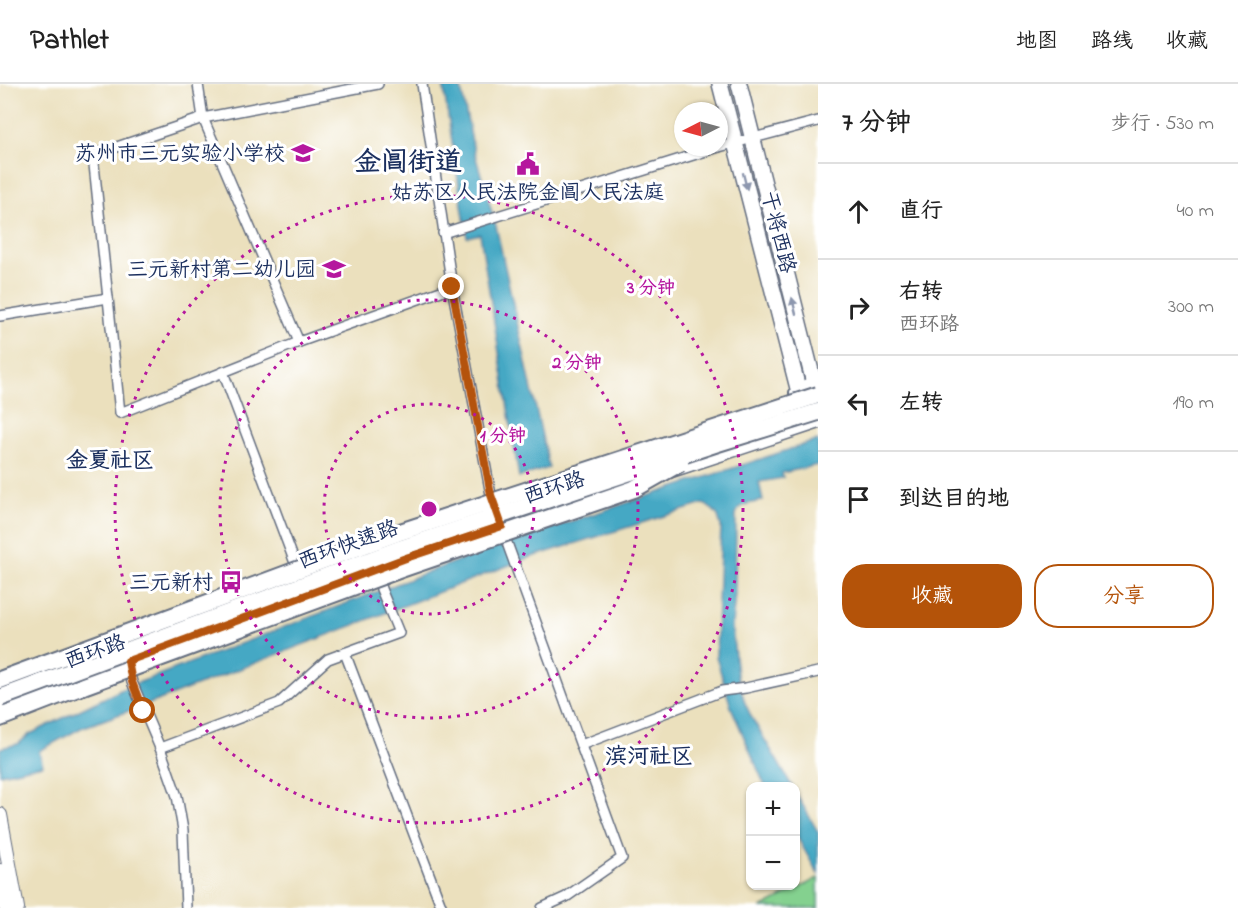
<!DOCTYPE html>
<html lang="zh">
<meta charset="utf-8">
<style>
body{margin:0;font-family:"Indie Flower","LXGW WenKai TC",sans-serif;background:#f6f6f6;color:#222}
.controls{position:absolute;right:18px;bottom:18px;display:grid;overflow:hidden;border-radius:12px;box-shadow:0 2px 4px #0004}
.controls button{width:54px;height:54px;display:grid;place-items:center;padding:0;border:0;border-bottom:2px solid #e0e0e0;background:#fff;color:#222;font:30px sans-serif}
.compass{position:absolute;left:674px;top:18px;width:54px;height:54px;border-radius:50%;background:#fff;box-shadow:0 2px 4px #0004;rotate:264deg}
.stop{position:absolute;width:18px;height:18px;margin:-14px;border:4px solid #b45309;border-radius:50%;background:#fff}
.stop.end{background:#b45309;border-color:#fff;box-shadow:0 2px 6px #0008}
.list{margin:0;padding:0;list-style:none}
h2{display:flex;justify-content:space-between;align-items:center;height:78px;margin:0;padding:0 24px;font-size:26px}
h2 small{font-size:20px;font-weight:400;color:#767676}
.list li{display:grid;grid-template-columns:39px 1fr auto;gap:18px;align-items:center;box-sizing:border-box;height:96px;padding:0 24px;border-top:2px solid #e0e0e0}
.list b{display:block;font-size:22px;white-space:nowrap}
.list p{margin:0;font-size:20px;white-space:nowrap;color:#767676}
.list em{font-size:20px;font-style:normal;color:#767676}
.actions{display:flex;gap:12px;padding:18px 24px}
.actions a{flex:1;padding:14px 0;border:2px solid #b45309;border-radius:24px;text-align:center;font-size:21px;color:#b45309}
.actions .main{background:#b45309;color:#fff}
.icon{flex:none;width:33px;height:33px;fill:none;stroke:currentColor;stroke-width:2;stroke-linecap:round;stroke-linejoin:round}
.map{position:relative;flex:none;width:818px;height:824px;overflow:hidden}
header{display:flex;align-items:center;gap:36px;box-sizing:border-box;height:84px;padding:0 30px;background:#fff;border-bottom:2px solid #e0e0e0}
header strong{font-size:28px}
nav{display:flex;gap:33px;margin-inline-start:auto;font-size:21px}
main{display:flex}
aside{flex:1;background:#fff}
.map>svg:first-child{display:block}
.green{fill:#84d18f;stroke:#508076;stroke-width:1.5}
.water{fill:#45a8c4;stroke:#306c91;stroke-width:1.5}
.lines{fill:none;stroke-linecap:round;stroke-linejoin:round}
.minor-casing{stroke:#646d7f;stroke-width:12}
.secondary-casing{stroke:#646d7f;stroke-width:16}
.primary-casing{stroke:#646d7f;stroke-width:18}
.trunk-casing{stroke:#646d7f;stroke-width:20}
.minor{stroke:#fff;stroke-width:9}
.secondary{stroke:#fff;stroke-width:14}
.primary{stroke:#fff;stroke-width:15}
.trunk{stroke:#fff;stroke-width:16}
.trunk-bridge-casing{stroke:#646d7f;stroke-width:20;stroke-linecap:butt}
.trunk-bridge{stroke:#fff;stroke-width:16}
.oneway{fill:#8d97ae}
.route{stroke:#b45309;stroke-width:8}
.ring{fill:none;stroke:#b5179e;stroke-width:3;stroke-dasharray:3 6}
.labels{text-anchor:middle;stroke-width:6;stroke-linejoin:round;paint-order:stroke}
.poi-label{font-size:21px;fill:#1b2f5e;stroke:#fff;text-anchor:end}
.street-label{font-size:21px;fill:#1b2f5e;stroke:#fff}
.neighbourhood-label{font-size:22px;font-weight:bold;fill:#1b2f5e;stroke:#fff}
.district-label{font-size:27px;font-weight:bold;fill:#1b2f5e;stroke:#fff}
.centre{fill:#b5179e;stroke:#fff;stroke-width:3}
.ring-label{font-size:18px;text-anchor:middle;font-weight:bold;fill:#b5179e;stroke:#fff;stroke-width:6;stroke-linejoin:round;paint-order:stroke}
</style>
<header>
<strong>Pathlet</strong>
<nav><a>地图</a><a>路线</a><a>收藏</a></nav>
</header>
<main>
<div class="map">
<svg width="818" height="824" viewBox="0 0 818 824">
<rect width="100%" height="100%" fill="#fff"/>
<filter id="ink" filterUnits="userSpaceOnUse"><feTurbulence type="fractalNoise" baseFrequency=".0167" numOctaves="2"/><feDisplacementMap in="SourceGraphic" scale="12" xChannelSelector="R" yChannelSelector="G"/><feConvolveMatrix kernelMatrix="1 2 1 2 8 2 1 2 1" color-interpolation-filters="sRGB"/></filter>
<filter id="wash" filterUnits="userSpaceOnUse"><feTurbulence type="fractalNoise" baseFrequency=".008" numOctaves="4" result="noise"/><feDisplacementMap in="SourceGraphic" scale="24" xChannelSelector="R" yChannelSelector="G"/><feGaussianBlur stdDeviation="1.35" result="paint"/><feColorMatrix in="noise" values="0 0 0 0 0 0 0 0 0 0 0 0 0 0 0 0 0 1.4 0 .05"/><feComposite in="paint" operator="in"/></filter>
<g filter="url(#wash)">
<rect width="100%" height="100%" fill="#ebe0bd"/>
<!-- green -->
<polygon class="green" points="818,794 818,824 761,824"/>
<!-- water -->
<g class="water">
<polygon points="443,0 460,0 474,67 496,142 549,384 519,393 480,150 467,153"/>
<path d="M818 356V381L782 389 783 394 759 398 763 417C752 419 740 419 736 430L735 509 732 543 737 591 745 619 752 634 792 702H765L731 623 716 573 721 442 718 432 714 427 706 421 703 420 525 475 154 618 81 644 39 667 43 681 0 690V664L18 660 30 650 127 603 499 461Z"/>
<polygon points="796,709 818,748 818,790 796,751"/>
</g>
</g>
<g filter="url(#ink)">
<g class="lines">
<!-- minor casing -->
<g class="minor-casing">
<g id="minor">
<polyline points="198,0 203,34 299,258"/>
<polyline points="378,0 203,34 93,71 120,329 299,258 452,203"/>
<polyline points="422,0 452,203 491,411 494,420"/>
<polyline points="719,63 818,37"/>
<polyline points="443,149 719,63"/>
<polyline points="0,232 108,214"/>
<polyline points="223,288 295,479"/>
<polyline points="503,448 622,774 566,813 542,824"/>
<polyline points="123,564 132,598 160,664 177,712 183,746 186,824"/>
<polyline points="345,569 442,824"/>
<polyline points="581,661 722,607 746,604 818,588"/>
<polyline points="160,664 279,619 328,575 399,549 381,505 378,491"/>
</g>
</g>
<!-- secondary casing -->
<g class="secondary-casing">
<g id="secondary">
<polyline points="0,731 17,824"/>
<polyline points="0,787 6,824"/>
</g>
</g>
<!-- primary casing -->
<g class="primary-casing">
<g id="primary">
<polyline points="720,0 802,320"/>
<polyline points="739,0 817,311"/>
<polyline points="670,386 818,337"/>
<polyline points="236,537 406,474 485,448"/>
<polyline points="0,625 59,603"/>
</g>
</g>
<!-- trunk casing -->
<g class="trunk-casing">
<g id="trunk">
<polyline points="798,309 818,297"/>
<polyline points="0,634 83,602"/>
</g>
</g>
<!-- minor -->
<use href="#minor" class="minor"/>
<!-- secondary -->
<use href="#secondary" class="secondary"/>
<!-- primary -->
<use href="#primary" class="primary"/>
<!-- trunk -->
<use href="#trunk" class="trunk"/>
<!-- trunk-bridge casing -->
<g class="trunk-bridge-casing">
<g id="trunk-bridge">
<polyline points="0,596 397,449 818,311"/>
<polyline points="83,602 401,485 634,405 680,379"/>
<polyline points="0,614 402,464 715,360 818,328"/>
</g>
</g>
<!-- trunk-bridge -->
<use href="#trunk-bridge" class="trunk-bridge"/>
</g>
<!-- one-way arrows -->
<defs><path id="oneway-solid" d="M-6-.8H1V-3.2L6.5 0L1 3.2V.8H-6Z" transform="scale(1.5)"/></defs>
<g class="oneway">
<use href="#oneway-solid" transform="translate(745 97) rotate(76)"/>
<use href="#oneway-solid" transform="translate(794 222) rotate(-104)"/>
</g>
</g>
<g class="lines" filter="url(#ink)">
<!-- route -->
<polyline class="route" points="143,627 132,598 128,577 406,474 502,442 491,411 452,203"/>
</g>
<!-- distance rings -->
<g class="ring">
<circle cx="429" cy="425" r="105"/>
<circle cx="429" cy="425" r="209"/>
<circle cx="429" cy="425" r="314"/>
</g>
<!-- icons -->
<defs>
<g id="school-bare" transform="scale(1.8)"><path d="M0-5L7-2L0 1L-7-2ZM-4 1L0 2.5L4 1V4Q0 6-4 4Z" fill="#b5179e" stroke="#fff" stroke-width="2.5" paint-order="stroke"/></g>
<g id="civic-bare" transform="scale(1.8)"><path d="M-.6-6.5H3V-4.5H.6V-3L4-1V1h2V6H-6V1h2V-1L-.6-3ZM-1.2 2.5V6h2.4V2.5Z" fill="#b5179e" stroke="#fff" stroke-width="2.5" paint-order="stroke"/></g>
<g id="bus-bare" transform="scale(1.8)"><path d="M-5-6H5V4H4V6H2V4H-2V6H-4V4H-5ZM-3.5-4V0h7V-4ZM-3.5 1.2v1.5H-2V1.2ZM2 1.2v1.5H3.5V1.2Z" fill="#b5179e" stroke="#fff" stroke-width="2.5" paint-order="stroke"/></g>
</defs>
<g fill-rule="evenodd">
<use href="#school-bare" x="303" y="69"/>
<use href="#civic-bare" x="528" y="80"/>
<use href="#school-bare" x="334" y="185"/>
<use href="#bus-bare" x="231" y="498"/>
</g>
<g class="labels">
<!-- poi labels -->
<g class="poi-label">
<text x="285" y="76">苏州市三元实验小学校</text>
<text x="528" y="115" text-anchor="middle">姑苏区人民法院金阊人民法庭</text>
<text x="316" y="192">三元新村第二幼儿园</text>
<text x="213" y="505">三元新村</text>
</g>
<!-- street labels -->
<g class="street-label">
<text transform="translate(779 148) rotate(76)" y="7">干将西路</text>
<text transform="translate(554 403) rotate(-18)" y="7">西环路</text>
<text transform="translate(348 460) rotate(-20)" y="7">西环快速路</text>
<text transform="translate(95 567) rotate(-20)" y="7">西环路</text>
</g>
<!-- neighbourhood labels -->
<g class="neighbourhood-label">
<text x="110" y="383">金夏社区</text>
<text x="649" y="679">滨河社区</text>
</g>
<!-- district labels -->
<g class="district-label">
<text x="408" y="86">金阊街道</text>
</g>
</g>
<circle cx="429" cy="425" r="9" class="centre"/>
<g class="ring-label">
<text x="651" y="209">3 分钟</text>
<text x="577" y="284">2 分钟</text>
<text x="503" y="357">1 分钟</text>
</g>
</svg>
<div class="controls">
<button>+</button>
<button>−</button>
</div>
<svg class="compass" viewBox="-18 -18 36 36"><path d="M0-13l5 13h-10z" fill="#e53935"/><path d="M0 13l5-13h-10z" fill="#767676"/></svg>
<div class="stop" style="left:143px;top:627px"></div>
<div class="stop end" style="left:452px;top:203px"></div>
</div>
<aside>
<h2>7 分钟<small>步行 · 530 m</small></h2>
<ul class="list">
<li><svg class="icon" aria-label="ahead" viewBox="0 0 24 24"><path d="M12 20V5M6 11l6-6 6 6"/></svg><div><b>直行</b></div><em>40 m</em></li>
<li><svg class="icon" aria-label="right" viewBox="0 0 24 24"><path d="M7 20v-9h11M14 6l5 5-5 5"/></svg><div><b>右转</b><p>西环路</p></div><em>300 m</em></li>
<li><svg class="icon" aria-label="left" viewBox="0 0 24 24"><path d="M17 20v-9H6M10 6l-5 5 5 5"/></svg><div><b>左转</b></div><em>190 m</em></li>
<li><svg class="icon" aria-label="arrive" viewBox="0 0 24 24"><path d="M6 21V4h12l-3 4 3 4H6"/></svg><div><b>到达目的地</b></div></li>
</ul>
<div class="actions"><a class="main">收藏</a><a>分享</a></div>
</aside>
</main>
